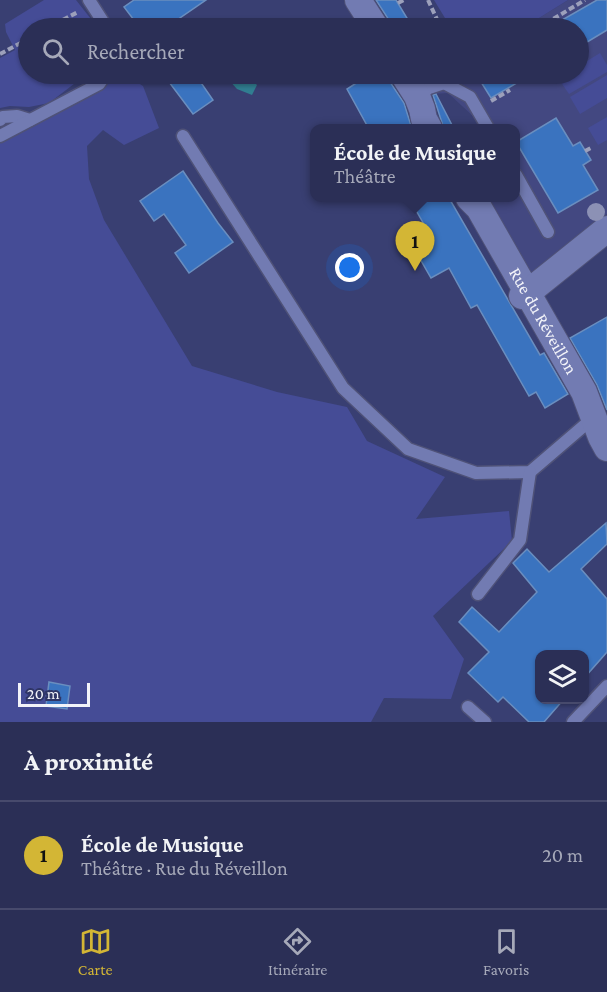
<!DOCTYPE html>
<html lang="fr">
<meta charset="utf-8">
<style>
body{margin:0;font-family:"Crimson Pro",serif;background:#33375c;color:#f1f3f6}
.controls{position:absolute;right:18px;bottom:18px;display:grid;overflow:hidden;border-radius:12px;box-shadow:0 2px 4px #0004}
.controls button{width:54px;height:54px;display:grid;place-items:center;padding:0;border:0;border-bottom:2px solid #474a6c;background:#2b2f56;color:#f1f3f6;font:30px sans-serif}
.scale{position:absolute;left:18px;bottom:15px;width:72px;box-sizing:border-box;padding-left:6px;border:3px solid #f2f3f9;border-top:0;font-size:16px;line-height:21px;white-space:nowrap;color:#f2f3f9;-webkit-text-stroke:4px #2f3566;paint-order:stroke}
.you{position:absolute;left:350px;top:268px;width:21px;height:21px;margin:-15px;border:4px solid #fff;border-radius:50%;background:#1a73e8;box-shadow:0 0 0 9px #1a73e833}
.badge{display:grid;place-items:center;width:39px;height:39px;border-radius:50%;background:#d3b635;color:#111;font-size:20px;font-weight:700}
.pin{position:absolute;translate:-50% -50px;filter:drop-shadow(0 2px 3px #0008)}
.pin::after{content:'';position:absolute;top:32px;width:21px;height:18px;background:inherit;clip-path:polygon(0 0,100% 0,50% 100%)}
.popup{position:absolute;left:310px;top:124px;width:210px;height:78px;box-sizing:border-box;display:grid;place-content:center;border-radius:12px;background:#2b2f56;filter:drop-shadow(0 2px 4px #0005);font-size:20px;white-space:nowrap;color:#a6a9b9}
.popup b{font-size:22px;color:#f1f3f6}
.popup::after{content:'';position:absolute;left:50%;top:100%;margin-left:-12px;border:12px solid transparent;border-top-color:#2b2f56}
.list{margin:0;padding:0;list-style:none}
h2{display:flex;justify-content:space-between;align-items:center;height:78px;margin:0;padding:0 24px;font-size:26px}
h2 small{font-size:20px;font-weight:400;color:#a6a9b9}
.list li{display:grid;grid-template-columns:39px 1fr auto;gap:18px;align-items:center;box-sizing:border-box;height:108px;padding:0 24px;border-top:2px solid #474a6c}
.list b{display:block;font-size:22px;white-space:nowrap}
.list p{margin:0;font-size:20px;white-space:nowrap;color:#a6a9b9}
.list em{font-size:20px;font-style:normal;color:#a6a9b9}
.icon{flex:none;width:33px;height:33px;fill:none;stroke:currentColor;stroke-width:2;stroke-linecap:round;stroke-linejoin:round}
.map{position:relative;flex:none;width:607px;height:722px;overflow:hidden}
.search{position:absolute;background:#2b2f56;box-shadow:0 2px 4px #0004;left:18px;right:18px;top:18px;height:66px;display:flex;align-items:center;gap:15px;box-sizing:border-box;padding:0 21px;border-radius:33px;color:#a6a9b9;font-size:22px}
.sheet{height:186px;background:#2b2f56}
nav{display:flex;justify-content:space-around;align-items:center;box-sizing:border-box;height:84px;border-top:2px solid #474a6c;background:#2b2f56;font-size:16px;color:#a6a9b9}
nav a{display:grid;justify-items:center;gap:3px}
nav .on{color:#d3b635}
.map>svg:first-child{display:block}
.built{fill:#434881}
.green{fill:#454c96}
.water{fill:#317e91}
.building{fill:#3a73bf;stroke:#6a8ebf;stroke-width:1.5}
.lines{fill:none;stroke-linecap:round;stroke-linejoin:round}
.lane-casing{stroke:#4f5278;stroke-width:15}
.street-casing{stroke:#4f5278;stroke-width:28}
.path{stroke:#9ca0bb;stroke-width:4;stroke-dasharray:6 3;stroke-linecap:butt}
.lane{stroke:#727bb2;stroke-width:12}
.street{stroke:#727bb2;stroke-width:26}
.tree{fill:#8c91b5}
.labels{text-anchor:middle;stroke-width:4.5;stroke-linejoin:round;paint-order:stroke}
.street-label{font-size:18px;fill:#f2f3f9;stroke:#2f3566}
</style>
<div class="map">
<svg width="607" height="722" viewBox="0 0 607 722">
<rect width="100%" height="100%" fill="#393f72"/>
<!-- built -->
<polygon class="built" points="568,0 607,0 607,214 528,278 482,198 516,198 516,128 480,128 475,118 448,93 433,94 421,93 452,74 578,74 578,28 523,28"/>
<!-- green -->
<g class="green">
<polygon points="44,0 76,0 98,28 28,28 28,74 87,74 49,103 29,107 10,106 0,108 0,58 15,50 6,32 5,24"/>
<polygon points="434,0 568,0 523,28 448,28 448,23"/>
<polygon points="600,53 607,65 607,72 569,94 558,78 565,74 578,74 579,66"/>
<polygon points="120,74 124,74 143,86 159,128 124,145 103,130 87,146 89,179 104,220 192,366 277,392 347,407 367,441 445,477 416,519 509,511 512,541 433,616 464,659 451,699 384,698 371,722 0,722 0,142"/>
<polygon points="607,75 607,98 580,114 570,97"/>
<polygon points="607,117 607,140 598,145 588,128"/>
</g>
<!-- water -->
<path class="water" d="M231 74C245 73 248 76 257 85L252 95 237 89 228 79Z"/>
<!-- building -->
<g class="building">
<polygon points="134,0 206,0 180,18 187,28 140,28 124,7"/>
<polygon points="376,0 396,0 413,28 391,28 389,20"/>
<polygon points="597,0 607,0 607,30 579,47 579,28 548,28"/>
<polygon points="163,74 195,74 213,100 193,114"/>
<polygon points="353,74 388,74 390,82 404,103 412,129 369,129 347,89 358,82"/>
<polygon points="476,74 532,74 491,98"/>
<polygon points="436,94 454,129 444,129 433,95"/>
<polygon points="556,118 573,146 580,142 591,160 583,165 598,190 558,213 516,142"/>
<polygon points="183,171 218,223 233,242 189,273 175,253 186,245 164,214 154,221 140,201"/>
<polygon points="409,198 449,198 540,355 544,353 568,394 545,408 536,392 529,396 477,305 471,308 449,268 431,278 412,245 430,235"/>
<polygon points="607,317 607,410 597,385 570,338"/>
<polygon points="606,523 607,544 581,569 607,599 607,652 585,677 585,654 540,654 540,699 564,699 544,722 529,722 503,697 498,702 468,673 489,652 459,622 472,607 499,632 537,592 513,563 527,549 549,572"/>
<polygon points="49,682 70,686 67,709 46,706"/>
</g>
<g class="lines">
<!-- lane casing -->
<g class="lane-casing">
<g id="lane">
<polyline points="89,0 107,28"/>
<polyline points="417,96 429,88 444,83 470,97 488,128"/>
<polyline points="0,120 3,117 17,116 30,120"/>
<polyline points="0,136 99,84 106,74"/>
<polyline points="183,136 343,388 408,449 476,473 530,472 593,418"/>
<polyline points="516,175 548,232"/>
<polyline points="478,594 520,540 530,472"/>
<polyline points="468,707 485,722"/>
<polyline points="573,722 607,686"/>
</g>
</g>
<!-- street casing -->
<g class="street-casing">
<g id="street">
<polyline points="358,0 376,28"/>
<polyline points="403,74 417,96 422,109 424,119 429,128"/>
<path id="s1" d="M469 198 479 208 584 392 601 437 607 448"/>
<polyline points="522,296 531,290 607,229"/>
</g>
</g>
<!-- path -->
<g class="path">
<polyline points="428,0 441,28"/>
<polyline points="398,3 404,0"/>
<polyline points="47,28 78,12"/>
<polyline points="538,28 585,0"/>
<polyline points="0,54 28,39"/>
<polyline points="491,101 510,90"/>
<polyline points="585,151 591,148"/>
</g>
<!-- lane -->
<use href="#lane" class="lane"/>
<!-- street -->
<use href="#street" class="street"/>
</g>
<!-- trees -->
<circle class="tree" cx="596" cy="212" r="9"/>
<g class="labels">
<!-- street labels -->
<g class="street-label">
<text dy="6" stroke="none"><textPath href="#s1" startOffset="144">Rue du Réveillon</textPath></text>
</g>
</g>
</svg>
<div class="controls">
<button><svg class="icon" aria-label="layers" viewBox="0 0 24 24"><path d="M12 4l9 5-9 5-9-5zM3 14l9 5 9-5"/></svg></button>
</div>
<div class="scale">20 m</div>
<div class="you"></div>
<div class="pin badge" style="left:415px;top:271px">1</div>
<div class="popup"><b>École de Musique</b>Théâtre</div>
<div class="search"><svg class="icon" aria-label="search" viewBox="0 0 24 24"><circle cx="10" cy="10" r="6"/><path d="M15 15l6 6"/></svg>Rechercher</div>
</div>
<section class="sheet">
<h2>À proximité<small></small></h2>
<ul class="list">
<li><span class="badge">1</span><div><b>École de Musique</b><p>Théâtre · Rue du Réveillon</p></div><em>20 m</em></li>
</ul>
</section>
<nav>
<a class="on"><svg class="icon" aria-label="map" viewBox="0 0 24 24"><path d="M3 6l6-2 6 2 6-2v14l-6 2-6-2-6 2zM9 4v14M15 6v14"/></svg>Carte</a>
<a><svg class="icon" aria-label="directions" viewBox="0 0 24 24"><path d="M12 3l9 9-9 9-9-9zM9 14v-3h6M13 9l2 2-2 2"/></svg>Itinéraire</a>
<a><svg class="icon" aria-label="saved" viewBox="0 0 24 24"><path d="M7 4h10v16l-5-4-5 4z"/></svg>Favoris</a>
</nav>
